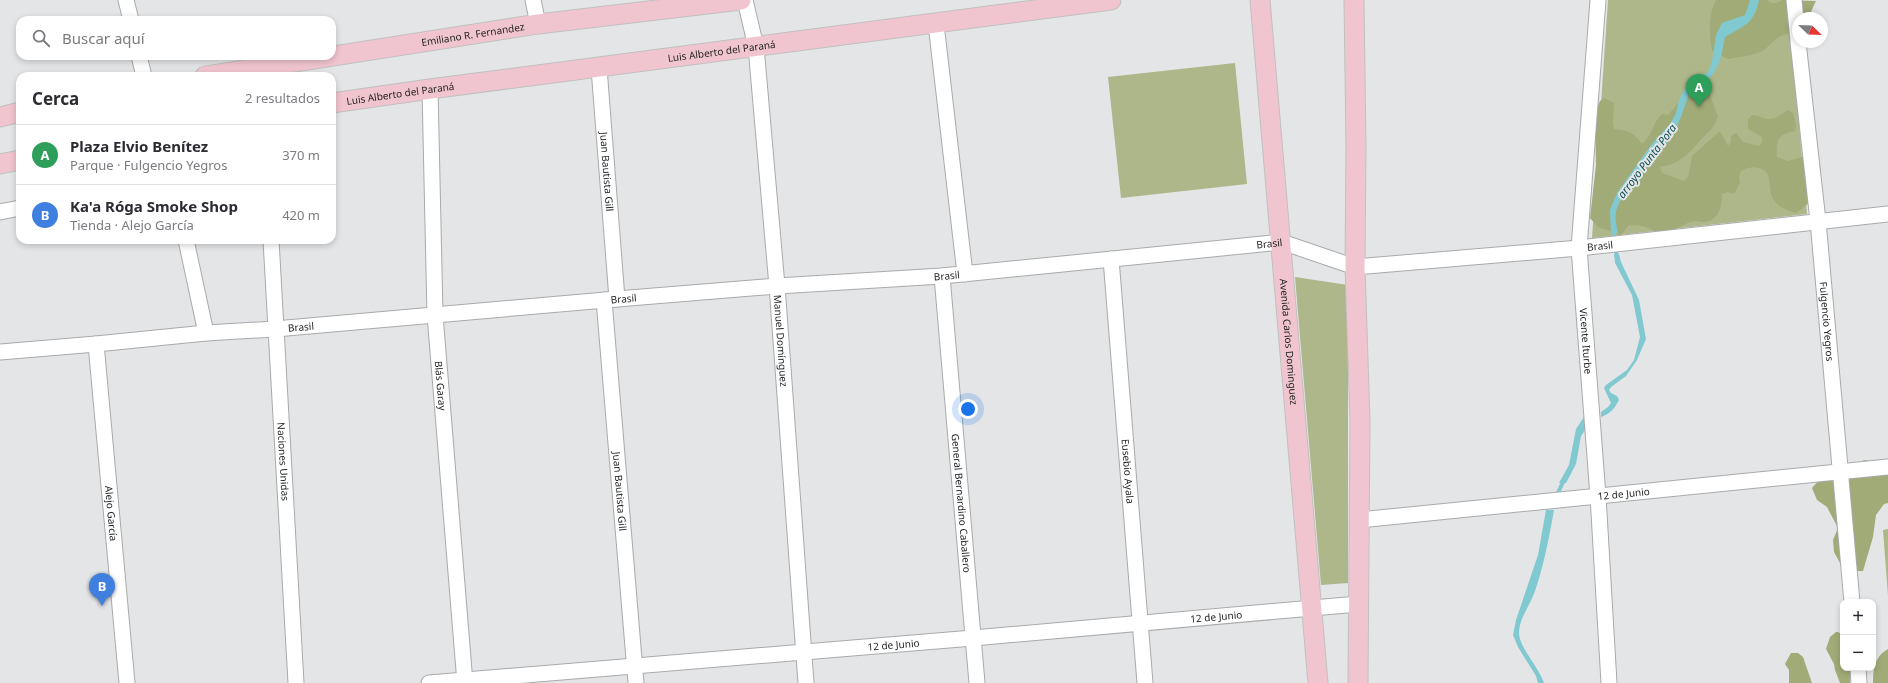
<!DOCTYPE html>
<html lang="es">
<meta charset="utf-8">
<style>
body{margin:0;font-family:"Noto Sans",sans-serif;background:#f7f7f7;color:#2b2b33}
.controls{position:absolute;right:12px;bottom:12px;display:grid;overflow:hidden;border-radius:8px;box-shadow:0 2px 6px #0003}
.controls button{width:36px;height:36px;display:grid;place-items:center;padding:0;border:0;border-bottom:1px solid #e1e1e2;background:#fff;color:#2b2b33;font:20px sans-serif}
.compass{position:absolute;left:1792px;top:12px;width:36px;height:36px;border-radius:50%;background:#fff;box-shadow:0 2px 6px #0003;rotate:113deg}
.you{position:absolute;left:968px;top:409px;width:14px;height:14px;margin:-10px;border:3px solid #fff;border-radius:50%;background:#1a73e8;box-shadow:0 0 0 6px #1a73e833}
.badge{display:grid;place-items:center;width:26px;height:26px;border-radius:50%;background:#2563eb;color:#fff;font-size:13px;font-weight:700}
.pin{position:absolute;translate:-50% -33px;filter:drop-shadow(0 1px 2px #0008)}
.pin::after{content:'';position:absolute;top:21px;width:14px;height:12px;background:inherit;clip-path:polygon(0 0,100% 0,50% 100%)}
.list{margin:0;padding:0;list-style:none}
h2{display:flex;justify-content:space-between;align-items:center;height:52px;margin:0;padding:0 16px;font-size:17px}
h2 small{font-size:13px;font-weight:400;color:#7c7c81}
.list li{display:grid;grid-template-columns:26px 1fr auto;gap:12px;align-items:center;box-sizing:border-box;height:60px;padding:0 16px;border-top:1px solid #e1e1e2}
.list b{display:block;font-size:15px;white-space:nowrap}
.list p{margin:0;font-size:13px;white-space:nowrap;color:#7c7c81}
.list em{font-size:13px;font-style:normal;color:#7c7c81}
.icon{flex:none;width:22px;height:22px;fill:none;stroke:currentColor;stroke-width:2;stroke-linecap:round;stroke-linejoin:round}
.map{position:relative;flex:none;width:1888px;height:683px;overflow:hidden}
.search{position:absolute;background:#fff;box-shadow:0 2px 6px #0003;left:16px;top:16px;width:320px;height:44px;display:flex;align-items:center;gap:10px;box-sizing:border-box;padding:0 14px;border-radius:12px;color:#7c7c81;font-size:15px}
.panel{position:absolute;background:#fff;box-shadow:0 2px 6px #0003;left:16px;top:72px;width:320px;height:172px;border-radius:12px}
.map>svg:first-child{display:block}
.green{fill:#aeb78a}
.forest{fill:#a1ab77}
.water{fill:#81c9d1}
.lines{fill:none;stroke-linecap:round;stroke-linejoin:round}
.stream{stroke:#81c9d1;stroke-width:4}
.minor-casing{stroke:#a8aaac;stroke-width:17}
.major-casing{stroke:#c0c0c0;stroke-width:21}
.minor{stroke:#fff;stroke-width:15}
.major{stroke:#f1c5cf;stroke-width:19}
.labels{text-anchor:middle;stroke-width:4;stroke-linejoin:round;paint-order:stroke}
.street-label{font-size:10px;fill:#1d1e1e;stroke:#e3e5e7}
.water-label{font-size:11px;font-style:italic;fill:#0a4d52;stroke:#e3e5e7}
</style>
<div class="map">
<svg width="1888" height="683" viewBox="0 0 1888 683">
<rect width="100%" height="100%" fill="#e3e5e7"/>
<!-- green -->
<g class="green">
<polygon points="1608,0 1788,0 1807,214 1592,238"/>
<polygon points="1235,63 1247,184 1121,198 1108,77"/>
<polygon points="1295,277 1348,285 1348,583 1321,585"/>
<polygon points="1888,529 1888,596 1883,530"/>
</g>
<!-- forest -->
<g class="forest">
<path d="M1716 0H1767L1771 3H1777L1782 0 1816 1 1808 18H1798L1795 31 1778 37 1763 51 1751 55 1728 59 1712 51C1709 33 1708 16 1716 0Z"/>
<path d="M1696 89H1708L1718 117C1711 133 1708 131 1699 142 1688 154 1678 165 1660 167L1662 173 1684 181 1688 177 1692 156 1720 131 1728 146 1731 142V136L1736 133 1743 142 1759 146 1762 142V137L1748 129V119L1752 115C1758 115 1761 118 1767 119 1774 120 1782 114 1788 110L1793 113 1796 125 1795 131C1777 135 1776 139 1777 157L1788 161 1805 156 1820 164C1823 186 1815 201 1796 213 1788 210 1779 208 1774 200 1766 190 1775 172 1759 168 1752 166 1748 168 1741 171L1739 177 1740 183 1734 194 1728 192 1722 194C1722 206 1719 221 1704 222 1701 222 1698 221 1695 221 1685 222 1676 231 1666 232 1656 233 1650 228 1642 226 1638 225 1633 226 1629 225L1621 235 1598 227 1590 218 1596 165 1595 113 1600 101 1604 98 1614 103 1613 122 1614 129C1629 131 1632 131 1642 144 1654 133 1651 125 1662 114L1668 115 1682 99Z"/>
<polygon points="1864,460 1876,462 1888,468 1888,503 1884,504 1876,515 1873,537 1863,571 1851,571 1840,563 1834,552 1833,540 1838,528 1827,507 1817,500 1812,488 1820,479 1854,467"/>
<polygon points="1836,632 1838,632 1843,635 1843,668 1850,668 1850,683 1840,683 1835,670 1834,664 1826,649 1830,637"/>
<path d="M1888 649V683H1873C1873 669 1875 656 1888 649Z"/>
<polygon points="1791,653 1798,653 1803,657 1812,683 1789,683 1789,670 1785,664"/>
</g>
<!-- water -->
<g class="water">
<path d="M1750 0H1759C1754 24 1745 25 1725 37 1720 65 1717 78 1690 92 1683 108 1679 130 1666 144 1663 148 1657 150 1654 154 1647 161 1644 172 1638 179 1621 201 1611 204 1618 233L1611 234 1610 210 1617 193 1651 145 1670 124 1676 113 1679 100 1684 90 1708 72 1712 62 1716 35 1722 23 1745 15Z"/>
<path d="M1614 254H1619L1621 262 1639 300 1646 339 1637 360 1626 376 1611 387 1609 390 1611 393 1617 396 1619 400C1614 409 1611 413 1601 417V412L1608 407 1611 403 1604 388 1606 385 1627 370 1634 360 1640 337 1632 295 1615 263Z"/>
<polygon points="1588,416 1588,426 1581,436 1576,464 1566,483 1559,483 1569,465 1576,429 1584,417"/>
<path d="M1546 510H1554C1549 538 1544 565 1535 591 1530 606 1519 618 1519 634 1520 648 1539 668 1544 683H1538L1536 676 1518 647 1513 635 1516 620 1538 555Z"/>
</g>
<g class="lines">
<!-- stream -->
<g class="stream">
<polyline points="1613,229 1617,258"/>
<polyline points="1556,497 1564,480"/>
</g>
<!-- minor casing -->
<g class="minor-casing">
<g id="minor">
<polyline points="126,0 131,20"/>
<polyline points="533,0 538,24"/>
<path id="s1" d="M745 0 756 47 777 286 806 683"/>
<path id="s2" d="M1598 0 1579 248 1598 496 1609 683"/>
<polyline points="1794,0 1798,40"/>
<polyline points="936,24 965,274"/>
<path id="s3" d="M1798 42 1818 221 1852 602"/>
<polyline points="139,56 144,76"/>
<path id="s4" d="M599 68 617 299"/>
<path id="s5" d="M430 89 435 315 465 683"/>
<polyline points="0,212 20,208"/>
<polyline points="186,240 206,333"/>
<path id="s6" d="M271 240 296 683"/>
<path id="s7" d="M1111 259 1145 683"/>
<path id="s8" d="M942 276 977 683"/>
<path id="s9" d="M604 300 636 683"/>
<path id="s10" d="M96 344 127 683"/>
<path id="s11" d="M0 352 96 344 206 333 275 329 617 299 777 286 942 276 1282 242 1355 267 1579 248 1888 214"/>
<path id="s12" d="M1359 520 1888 467"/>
<polyline points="1858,668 1859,683"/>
<path id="s13" d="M429 683 973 638 1358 604"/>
</g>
</g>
<!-- major casing -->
<g class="major-casing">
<g id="major">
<path id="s14" d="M1260 0 1318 683"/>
<polyline points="1354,0 1356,146 1355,267 1360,421 1358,683"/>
<path id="s15" d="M205 76 538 24 741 0"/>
<path id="s16" d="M332 103 430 89 1111 0"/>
<polyline points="0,117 20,112"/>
<polyline points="0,164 20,160"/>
</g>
</g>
<!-- minor -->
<use href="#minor" class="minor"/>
<!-- major -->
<use href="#major" class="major"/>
</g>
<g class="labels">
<!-- street labels -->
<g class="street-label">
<text dy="4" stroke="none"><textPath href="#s15" startOffset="271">Emiliano R. Fernandez</textPath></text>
<text dy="4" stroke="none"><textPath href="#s16" startOffset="393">Luis Alberto del Paraná</textPath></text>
<text dy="4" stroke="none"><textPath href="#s16" startOffset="69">Luis Alberto del Paraná</textPath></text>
<text dy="4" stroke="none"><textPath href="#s4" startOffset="104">Juan Bautista Gill</textPath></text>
<text dy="4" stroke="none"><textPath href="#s11" startOffset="1274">Brasil</textPath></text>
<text dy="4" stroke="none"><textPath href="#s11" startOffset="1610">Brasil</textPath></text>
<text dy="4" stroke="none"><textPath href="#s11" startOffset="950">Brasil</textPath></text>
<text dy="4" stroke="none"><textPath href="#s11" startOffset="626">Brasil</textPath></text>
<text dy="4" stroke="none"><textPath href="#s3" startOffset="281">Fulgencio Yegros</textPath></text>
<text dy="4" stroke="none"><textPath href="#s11" startOffset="302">Brasil</textPath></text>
<text dy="4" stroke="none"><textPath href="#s1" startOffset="343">Manuel Domínguez</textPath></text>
<text dy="4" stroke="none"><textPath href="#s14" startOffset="343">Avenida Carlos Dominguez</textPath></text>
<text dy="4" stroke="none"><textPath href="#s2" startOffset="342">Vicente Iturbe</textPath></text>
<text dy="4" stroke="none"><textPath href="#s5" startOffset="297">Blás Garay</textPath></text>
<text dy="4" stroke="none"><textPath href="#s6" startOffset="222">Naciones Unidas</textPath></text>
<text dy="4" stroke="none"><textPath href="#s7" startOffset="213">Eusebio Ayala</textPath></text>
<text dy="4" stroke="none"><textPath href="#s9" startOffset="192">Juan Bautista Gill</textPath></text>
<text dy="4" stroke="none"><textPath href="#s12" startOffset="266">12 de Junio</textPath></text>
<text dy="4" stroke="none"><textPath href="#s8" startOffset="228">General Bernardino Caballero</textPath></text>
<text dy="4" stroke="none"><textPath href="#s10" startOffset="170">Alejo García</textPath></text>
<text dy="4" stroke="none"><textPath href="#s13" startOffset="790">12 de Junio</textPath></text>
<text dy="4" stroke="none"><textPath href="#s13" startOffset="466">12 de Junio</textPath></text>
</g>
<!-- water labels -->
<g class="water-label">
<text transform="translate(1647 161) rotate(-53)" y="4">arroyo Punta Pora</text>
</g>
</g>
</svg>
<div class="controls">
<button>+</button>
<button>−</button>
</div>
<svg class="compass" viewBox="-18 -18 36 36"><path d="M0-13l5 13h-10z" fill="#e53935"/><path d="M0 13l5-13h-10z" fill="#7c7c81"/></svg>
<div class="you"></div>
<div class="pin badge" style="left:1699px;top:107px;background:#2e9e5b">A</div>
<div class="pin badge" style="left:102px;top:606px;background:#3f7fe0">B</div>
<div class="search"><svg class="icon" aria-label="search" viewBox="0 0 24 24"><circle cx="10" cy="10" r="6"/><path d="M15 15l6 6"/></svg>Buscar aquí</div>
<section class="panel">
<h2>Cerca<small>2 resultados</small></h2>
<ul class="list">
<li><span class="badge" style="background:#2e9e5b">A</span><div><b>Plaza Elvio Benítez</b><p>Parque · Fulgencio Yegros</p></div><em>370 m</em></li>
<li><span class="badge" style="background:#3f7fe0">B</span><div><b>Ka'a Róga Smoke Shop</b><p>Tienda · Alejo García</p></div><em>420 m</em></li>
</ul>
</section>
</div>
